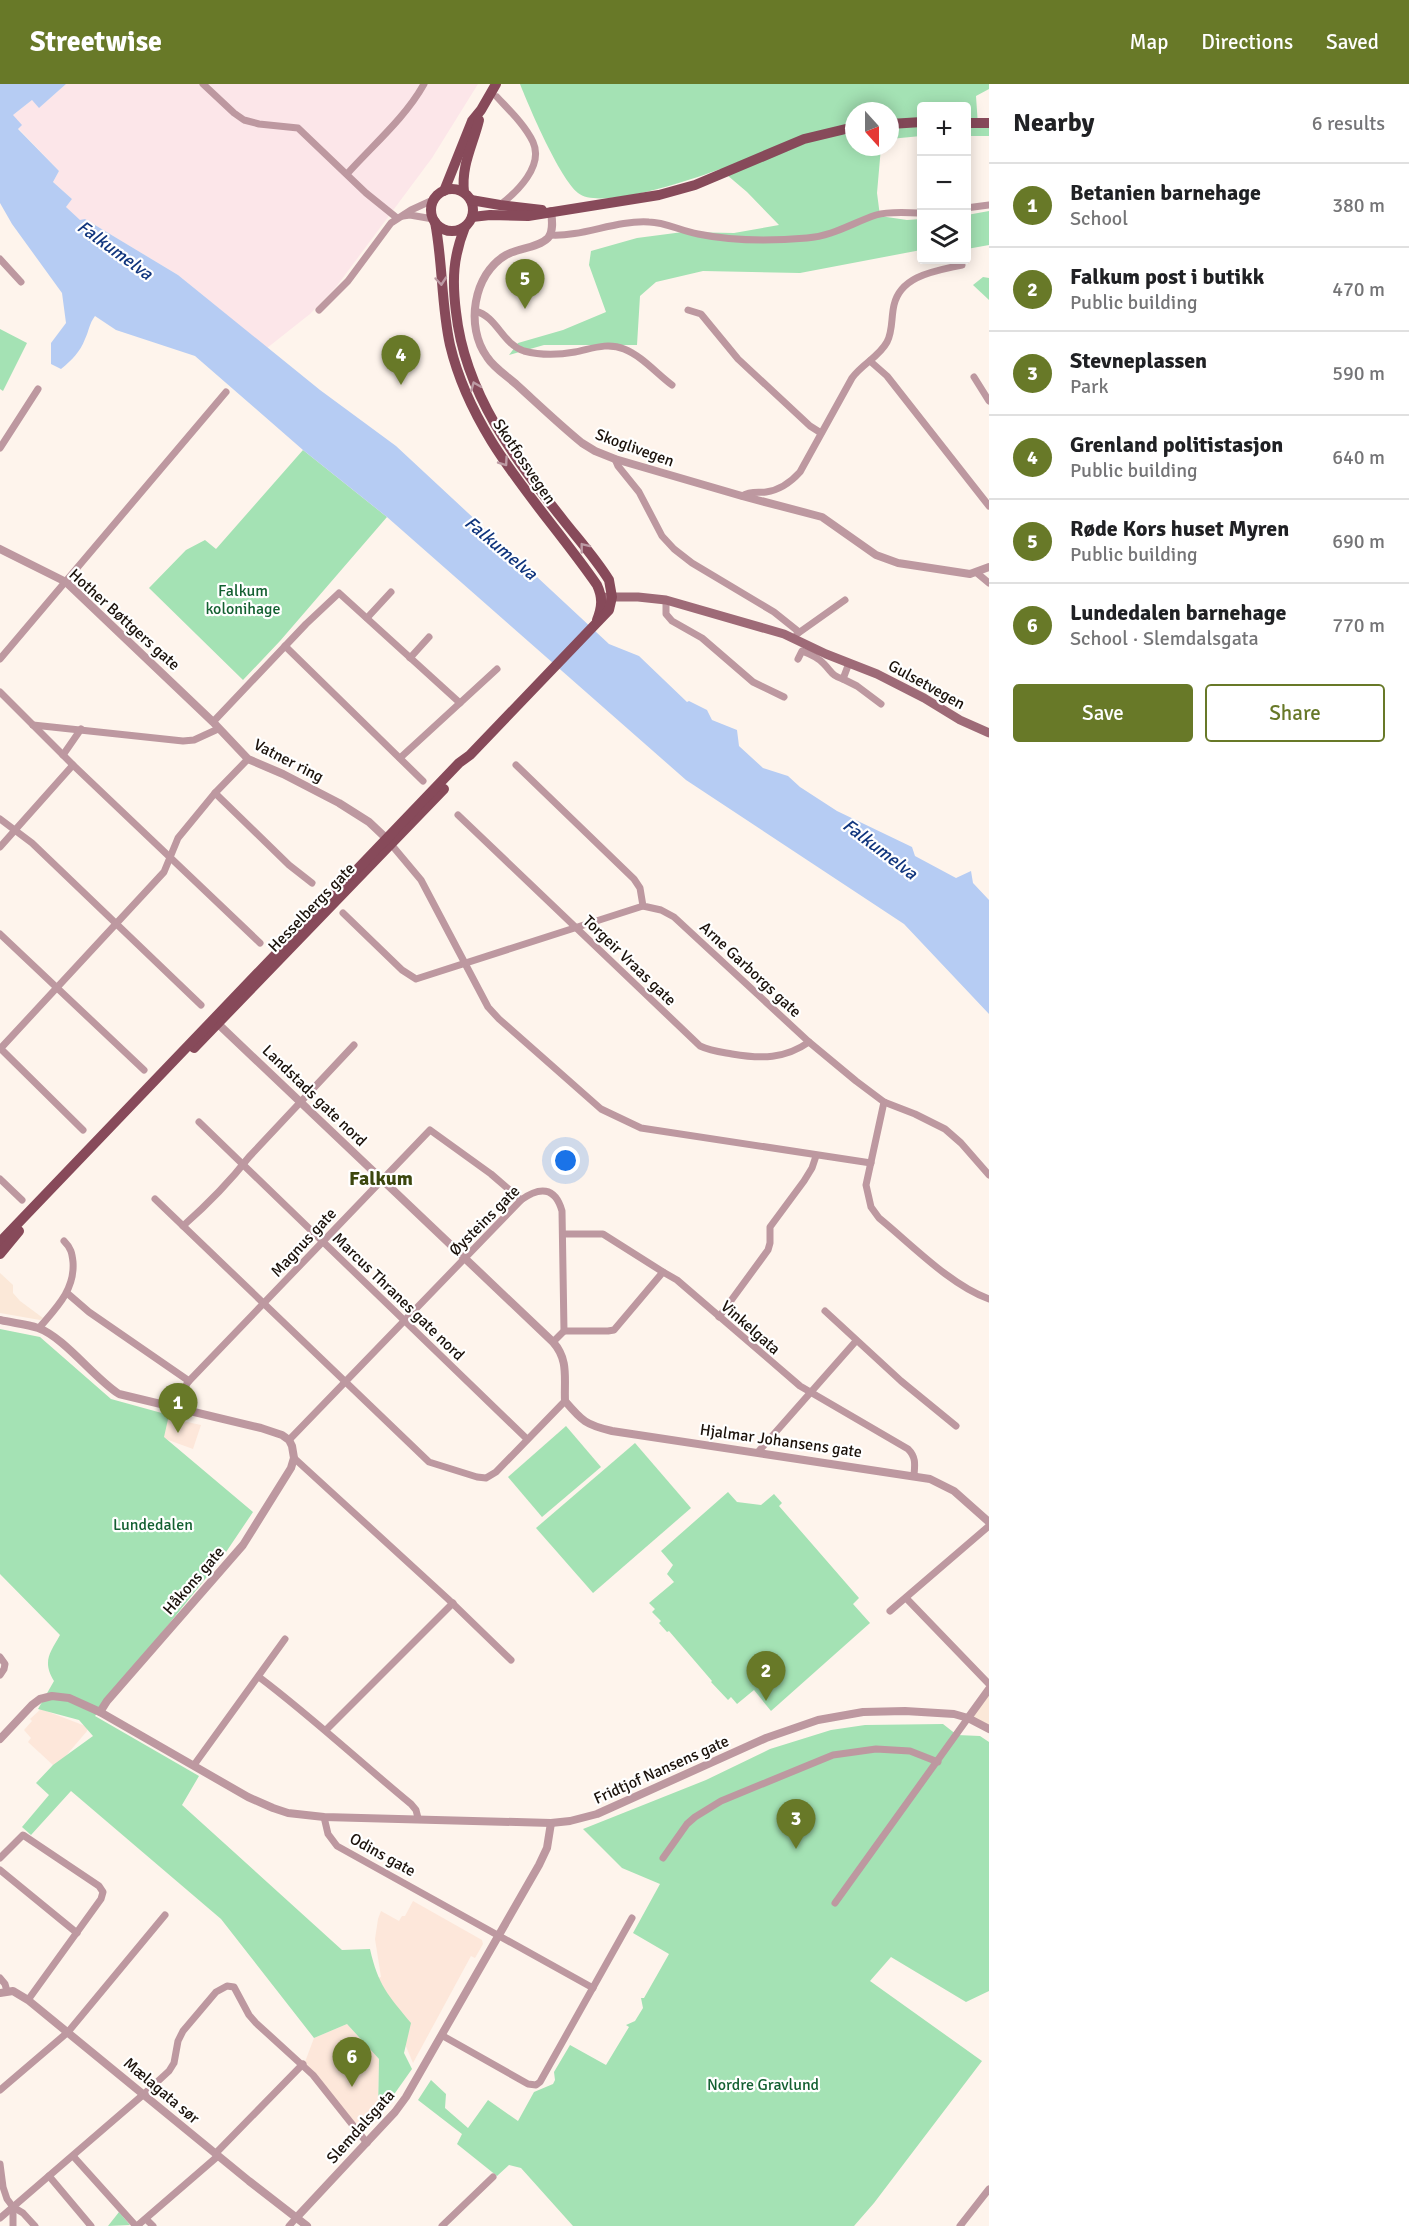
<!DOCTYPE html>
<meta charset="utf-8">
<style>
body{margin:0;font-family:Signika,sans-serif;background:#f6f6f6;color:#202124}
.controls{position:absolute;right:18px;top:18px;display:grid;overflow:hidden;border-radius:6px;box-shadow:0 3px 15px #0003}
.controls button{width:54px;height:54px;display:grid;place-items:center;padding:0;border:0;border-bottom:2px solid #e0e0e0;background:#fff;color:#202124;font:30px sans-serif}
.compass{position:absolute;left:845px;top:18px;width:54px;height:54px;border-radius:50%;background:#fff;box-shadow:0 3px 15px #0003;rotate:159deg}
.you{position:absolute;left:566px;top:1077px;width:21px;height:21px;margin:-15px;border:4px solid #fff;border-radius:50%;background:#1a73e8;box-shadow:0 0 0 9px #1a73e833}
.badge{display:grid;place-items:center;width:39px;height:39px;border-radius:50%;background:#687928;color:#fff;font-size:20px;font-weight:700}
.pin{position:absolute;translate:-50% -50px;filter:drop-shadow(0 2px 3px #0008)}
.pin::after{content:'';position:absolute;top:32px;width:21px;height:18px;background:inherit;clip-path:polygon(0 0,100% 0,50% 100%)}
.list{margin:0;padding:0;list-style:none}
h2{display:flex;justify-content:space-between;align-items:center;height:78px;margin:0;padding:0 24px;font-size:26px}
h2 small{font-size:20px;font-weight:400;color:#757577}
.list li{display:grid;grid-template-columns:39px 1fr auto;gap:18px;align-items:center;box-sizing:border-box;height:84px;padding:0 24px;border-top:2px solid #e0e0e0}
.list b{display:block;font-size:22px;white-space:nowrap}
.list p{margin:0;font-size:20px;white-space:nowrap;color:#757577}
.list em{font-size:20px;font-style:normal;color:#757577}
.actions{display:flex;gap:12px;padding:18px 24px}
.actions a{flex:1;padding:14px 0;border:2px solid #687928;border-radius:6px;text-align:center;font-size:21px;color:#687928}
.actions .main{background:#687928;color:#fff}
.icon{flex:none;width:33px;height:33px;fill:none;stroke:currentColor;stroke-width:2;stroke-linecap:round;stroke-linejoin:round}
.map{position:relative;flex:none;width:989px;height:2142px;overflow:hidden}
header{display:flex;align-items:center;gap:36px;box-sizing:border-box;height:84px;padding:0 30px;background:#687928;color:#fff}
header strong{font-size:28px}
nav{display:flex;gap:33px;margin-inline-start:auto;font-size:21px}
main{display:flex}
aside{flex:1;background:#fff}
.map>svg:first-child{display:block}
.built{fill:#fbe8d8}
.industrial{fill:#fce6e9}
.education{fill:#fde7da}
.green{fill:#a4e2b4}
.water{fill:#b6ccf3}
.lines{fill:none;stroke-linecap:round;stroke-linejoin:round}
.minor{stroke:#bd98a0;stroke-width:7}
.tertiary{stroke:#bd98a0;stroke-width:8}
.secondary{stroke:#9e6a77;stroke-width:9}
.primary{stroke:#874a5a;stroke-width:10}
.oneway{stroke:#bd9ba4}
.labels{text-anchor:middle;stroke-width:4.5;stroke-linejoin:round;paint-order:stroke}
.street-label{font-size:16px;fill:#1b120b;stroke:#fff}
.park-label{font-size:16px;fill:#136031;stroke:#fff}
.water-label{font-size:18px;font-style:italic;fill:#10357d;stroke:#fff}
.quarter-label{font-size:20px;font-weight:bold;fill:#3c470e;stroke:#fff}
</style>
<header>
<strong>Streetwise</strong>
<nav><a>Map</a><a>Directions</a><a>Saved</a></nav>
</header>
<main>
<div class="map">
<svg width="989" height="2142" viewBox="0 0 989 2142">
<rect width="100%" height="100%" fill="#fef4ec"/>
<!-- built -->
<g class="built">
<polygon points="0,1189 13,1201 13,1209 20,1217 43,1234 40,1236 0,1229"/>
<polygon points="989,1605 989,1648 968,1634"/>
</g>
<!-- industrial -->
<polygon class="industrial" points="66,0 478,0 432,74 336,203 310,230 267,264 178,191 85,135 80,137 66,123 72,115 53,98 59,87 18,44 13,31 32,16 40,23"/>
<!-- education -->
<g class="education">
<polygon points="160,1332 201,1341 193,1365 160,1353"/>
<polygon points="41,1625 88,1643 87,1647 64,1674 66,1693 28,1658 31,1654 24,1646 32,1637 30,1635"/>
<polygon points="413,1817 482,1856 483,1860 475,1874 471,1872 413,1979 380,1901 378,1894 381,1893 375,1855 378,1835 381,1827 399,1837 402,1832 405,1832"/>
<polygon points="347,1940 379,1975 378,2028 365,2046 359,2046 305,1978 314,1954"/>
</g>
<!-- green -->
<g class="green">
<path d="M520 0H989V5L976 12 978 42 989 44V52H967L966 22H922L921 52 890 55V27H854V63H881L877 109 880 132 907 136 921 135V166L800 189 703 187 656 198 640 212 637 261H544L509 271 518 259 563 246 606 228 589 181 591 167 637 154 683 148 734 149 779 141 747 108 720 85C694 95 600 127 578 109 559 93 530 25 520 0Z"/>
<polygon points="989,127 989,161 967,165 967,131"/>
<polygon points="983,193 989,194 989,216 973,201"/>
<polygon points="0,245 27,259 3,307 0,305"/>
<polygon points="303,366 387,433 280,557 243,596 149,504 186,466 205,456 216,465"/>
<path d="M0 1245 40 1253 111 1315 169 1331 164 1353 253 1428 222 1474 95 1632 199 1692 182 1721 342 1866 370 1865C378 1901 388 1911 411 1939L404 1969 412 1985 383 2026 378 2028 379 1975 347 1940 314 1954 221 1835 71 1707 31 1751 22 1743 49 1711 36 1699 53 1681 93 1652 79 1636 38 1625 54 1597C42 1577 50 1569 60 1551L0 1490Z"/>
<polygon points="566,1342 601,1383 542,1433 508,1393"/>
<polygon points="635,1359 691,1424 593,1509 536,1444"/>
<polygon points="728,1408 737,1418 761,1421 774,1410 782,1419 779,1422 859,1514 853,1520 870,1539 771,1627 754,1606 737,1620 731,1613 728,1616 711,1598 712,1597 669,1547 667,1548 659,1539 661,1537 652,1528 655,1525 649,1519 674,1498 667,1490 673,1481 661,1467"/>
<polygon points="943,1640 957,1651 980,1652 989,1658 989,1907 966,1918 891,1873 870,1897 982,1977 874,2119 854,2142 573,2142 521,2084 509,2081 497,2092 457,2060 462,2050 418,2016 431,1996 446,2010 445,2024 468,2044 488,2016 518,2037 534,2008 553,2000 555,1996 554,1988 570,1961 606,1981 629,1943 626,1941 635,1937 643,1924 641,1914 644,1914 669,1870 633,1849 660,1800 622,1784 583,1745 706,1696 770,1665 831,1646 865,1641"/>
<polygon points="119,2128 130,2141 108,2142"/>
</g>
<!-- water -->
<path class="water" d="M0 0H66L39 24 32 16 13 31 22 41 18 45 59 87 53 98 72 115 66 123 80 136 85 135 178 191 320 306 396 362 609 560 639 572 687 618 689 617 707 626 712 636 737 646 739 662 763 684 788 692 800 703 837 727 912 763 915 772 956 794 971 787 973 799 989 816V930L904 840 686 696 387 433 303 366 195 272 116 246 95 232C89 240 89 247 85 255 80 268 72 276 61 285L51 280V259L66 239 62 209 12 140 0 119Z"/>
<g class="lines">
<!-- minor -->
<g class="minor">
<polyline points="203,0 234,29 244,36 259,40 298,44 366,109 397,134"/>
<path d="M497 13C509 26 525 41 533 58 544 82 517 108 500 121"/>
<path d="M347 90C373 61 405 34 424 0"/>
<polyline points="966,124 989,121"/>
<polyline points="403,132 410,131 433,135"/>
<path d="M550 151C583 153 615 136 649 138 665 138 681 147 698 150 732 157 772 157 807 154 833 152 852 139 876 131 890 127 907 129 922 129"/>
<polyline points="0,175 21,198"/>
<polyline points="319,226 348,197 391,139 411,126 435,115"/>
<polyline points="688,226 701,230 738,275 810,342 821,349"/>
<path d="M475 227C497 232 502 260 524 267 539 271 559 271 575 268 591 265 607 258 624 265 642 272 657 290 672 301"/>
<polyline points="870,277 887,292 989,422"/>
<polyline points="974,293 989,317"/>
<polyline points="0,364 38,305"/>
<polyline points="615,375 618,382 639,408 662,452 674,465 692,479 774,528 799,548"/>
<path d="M742 412C750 407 758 409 766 408 780 406 791 398 800 388L852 294C862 280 879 273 887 258 893 247 891 233 894 221 901 191 936 187 962 181"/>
<polyline points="977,489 989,499"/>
<polyline points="666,516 666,530 672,537 702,554 753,598 784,613"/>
<polyline points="367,534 391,508"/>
<polyline points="797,550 845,516"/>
<polyline points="285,562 423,697"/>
<polyline points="410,574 429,553"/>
<polyline points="0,575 226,308"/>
<path d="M798 575 802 567C810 570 819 574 824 580 832 588 832 592 843 595"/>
<polyline points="849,579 843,595 857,602 881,620"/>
<polyline points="0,608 73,681 260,859"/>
<polyline points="213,638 306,540 339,509 460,619"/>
<polyline points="33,641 183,657 194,656 218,645"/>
<polyline points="63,671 81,645"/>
<polyline points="400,674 497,585"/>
<polyline points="516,681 634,795 640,804 643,822 661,826 674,833 809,958 856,997 884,1018 915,1030 945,1045 961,1059 989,1091"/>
<polyline points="215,709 289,781 312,799"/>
<path d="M458 731 700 962C711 967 721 968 732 970 761 975 785 975 809 958"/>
<polyline points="0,735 32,759 201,921"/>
<polyline points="390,759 421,796 488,923 499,935 601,1025 641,1044 871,1079"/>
<polyline points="0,763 73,681"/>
<polyline points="343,829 402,886 416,895 643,822"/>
<polyline points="0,850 144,986"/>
<polyline points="0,964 83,1046"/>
<polyline points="0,965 164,788 178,754 215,709 248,675"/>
<path d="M884 1018 866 1101 871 1123 879 1134C911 1160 950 1201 989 1215"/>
<polyline points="199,1038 527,1355"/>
<polyline points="0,1095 22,1116"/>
<polyline points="155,1115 429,1378 477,1393 486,1394 496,1388 565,1317"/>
<path d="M183 1142C209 1119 228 1100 249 1073L354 961"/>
<polyline points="563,1150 603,1150 663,1188"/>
<polyline points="67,1209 89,1228 189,1297"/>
<polyline points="825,1227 901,1297 956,1342"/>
<polyline points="719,1233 768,1166 770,1159 770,1143 804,1097 812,1084 816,1072"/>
<path d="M39 1244C56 1224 75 1206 73 1178 72 1169 71 1164 64 1157"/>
<path d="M564 1247H608L614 1246 663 1188 677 1196 800 1302 908 1365C916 1373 915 1380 914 1391"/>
<polyline points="170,1323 189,1297 430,1046 491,1090 521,1116"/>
<path d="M289 1356 521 1116C539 1103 555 1102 562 1127L564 1247 553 1258"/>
<polyline points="758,1368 856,1257"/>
<polyline points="294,1374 448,1515 511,1576"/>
<polyline points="906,1514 989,1600"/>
<polyline points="890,1527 989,1442"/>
<polyline points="0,1573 5,1580 4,1585 0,1591"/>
<path d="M259 1593C312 1633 360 1678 411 1720L416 1726 418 1734"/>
<polyline points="326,1646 453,1519"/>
<polyline points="194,1681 285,1555"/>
<polyline points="324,1733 328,1750 337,1762 593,1904"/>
<polyline points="0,1774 23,1751 99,1802 103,1808 101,1815 28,1916"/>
<polyline points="663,1774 687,1740 695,1733 721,1717 833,1671 876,1665 910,1667 938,1678"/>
<polyline points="0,1786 77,1849"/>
<polyline points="835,1819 968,1634"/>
<polyline points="0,1894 5,1900 7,1907"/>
<polyline points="443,1952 528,2000 536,2001 540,1998 632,1834"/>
<polyline points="0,2006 68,1948 165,1831"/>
<polyline points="216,2069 303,1980"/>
<polyline points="73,2072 136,2142"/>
<polyline points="0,2080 3,2103 7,2115 13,2123 13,2142"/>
<polyline points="49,2092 91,2142"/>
<polyline points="13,2123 23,2129 35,2142"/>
<polyline points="0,2134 144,2010 169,1987 174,1979 178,1957 183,1947 216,1908 227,1902 234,1903 249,1931 256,1939 313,1991 367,2059"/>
<polyline points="146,2135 153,2142"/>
<polyline points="137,2142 218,2072"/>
<polyline points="289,2142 297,2133"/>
<polyline points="442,2142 493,2093"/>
<polyline points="960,2142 989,2105"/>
</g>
<!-- tertiary -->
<g class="tertiary">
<path d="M551 127C552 135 554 147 548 154 538 164 518 164 506 171 473 190 465 243 487 273 494 284 507 292 517 301 539 321 560 341 582 359L595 367 615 375 742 412 822 433 876 471 898 479 970 490 989 483"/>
<polyline points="0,465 66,498 213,638 248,675 283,690 339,719 369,738 387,755"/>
<path d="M214 936 553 1258C569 1276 564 1294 565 1317 582 1337 586 1341 612 1347L930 1395 954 1407 989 1438"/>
<path d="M0 1236C12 1239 26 1240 38 1244 64 1253 94 1294 119 1310L261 1344 282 1351 289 1356 292 1362 294 1374 291 1384 243 1461 107 1617 100 1628"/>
<polyline points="968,1634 989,1605"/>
<polyline points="0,1655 32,1621 40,1615 52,1612 69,1614 100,1628 248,1713 273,1724 288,1729 324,1733 551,1739 570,1737 597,1730 766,1654 818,1636 863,1628 905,1627 954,1630 968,1634 989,1645"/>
<polyline points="0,1909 13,1907 28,1916 249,2097 307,2142"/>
<polyline points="297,2133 395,2028 406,2013 539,1781 547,1764 551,1739"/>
</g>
<!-- secondary -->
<polyline class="secondary" points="607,513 638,513 666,516 784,550 826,570 877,590 924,614 960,636 989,649"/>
<!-- primary -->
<g class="primary">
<polyline points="966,39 989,39"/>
<polyline points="890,40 922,38"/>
<circle cx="452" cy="126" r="21"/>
<polyline points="444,107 472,37 481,26 496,0"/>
<path d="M464 108C461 81 473 61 479 36"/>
<polyline points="471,116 500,121 542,126"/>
<polyline points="472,133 490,131 528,132 659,111 695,101 804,55 854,43"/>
<path d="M435 138C443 179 441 220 450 261 473 357 543 423 597 501 603 514 602 523 597 536"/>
<polyline points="194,964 444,705"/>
<path d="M0 1158 459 679 470 671 609 526 612 513 609 496C596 475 579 456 564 437 515 375 465 310 456 228 452 196 453 173 465 143"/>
<polyline points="0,1170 19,1147"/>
</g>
</g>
<!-- one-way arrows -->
<defs><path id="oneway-chevron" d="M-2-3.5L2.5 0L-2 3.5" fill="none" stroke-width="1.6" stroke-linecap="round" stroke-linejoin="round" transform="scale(1.5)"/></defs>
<g class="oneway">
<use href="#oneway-chevron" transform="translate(441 197) rotate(85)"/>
<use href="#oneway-chevron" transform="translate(475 302) rotate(-112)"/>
<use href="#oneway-chevron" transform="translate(504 378) rotate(55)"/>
<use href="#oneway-chevron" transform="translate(584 463) rotate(-128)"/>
</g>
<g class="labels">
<!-- street labels -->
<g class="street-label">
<text transform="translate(635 363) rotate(20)" y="6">Skoglivegen</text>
<text transform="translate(525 377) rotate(56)" y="6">Skotfossvegen</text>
<text transform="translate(125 535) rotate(42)" y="6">Hother Bøttgers gate</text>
<text transform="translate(927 600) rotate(29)" y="6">Gulsetvegen</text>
<text transform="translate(289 676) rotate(27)" y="6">Vatner ring</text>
<text transform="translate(311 823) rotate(-46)" y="6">Hesselbergs gate</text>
<text transform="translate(630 876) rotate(44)" y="6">Torgeir Vraas gate</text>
<text transform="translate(751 885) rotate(43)" y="6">Arne Garborgs gate</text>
<text transform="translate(315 1011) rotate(44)" y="6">Landstads gate nord</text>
<text transform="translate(484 1136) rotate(-45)" y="6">Øysteins gate</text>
<text transform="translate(303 1158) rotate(-47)" y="6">Magnus gate</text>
<text transform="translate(399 1212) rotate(44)" y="6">Marcus Thranes gate nord</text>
<text transform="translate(751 1243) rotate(41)" y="6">Vinkelgata</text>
<text transform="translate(781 1356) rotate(8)" y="6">Hjalmar Johansens gate</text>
<text transform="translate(193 1496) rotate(-49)" y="6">Håkons gate</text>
<text transform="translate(661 1685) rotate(-24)" y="6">Fridtjof Nansens gate</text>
<text transform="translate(383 1770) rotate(29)" y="6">Odins gate</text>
<text transform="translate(162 2006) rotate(40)" y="6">Mælagata sør</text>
<text transform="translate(360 2042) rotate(-48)" y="6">Slemdalsgata</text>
</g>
<!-- park labels -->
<g class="park-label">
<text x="243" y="512">Falkum<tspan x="243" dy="18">kolonihage</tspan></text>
<text x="153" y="1446">Lundedalen</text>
<text x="763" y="2006">Nordre Gravlund</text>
</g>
<!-- water labels -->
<g class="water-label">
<text transform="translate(115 166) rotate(36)" y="6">Falkumelva</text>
<text transform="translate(501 464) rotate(40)" y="6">Falkumelva</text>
<text transform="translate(880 765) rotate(37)" y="6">Falkumelva</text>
</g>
<!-- quarter labels -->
<g class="quarter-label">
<text x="381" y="1101">Falkum</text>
</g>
</g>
</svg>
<div class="controls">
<button>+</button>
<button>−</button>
<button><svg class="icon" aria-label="layers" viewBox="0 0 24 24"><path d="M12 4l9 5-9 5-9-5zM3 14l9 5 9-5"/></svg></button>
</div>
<svg class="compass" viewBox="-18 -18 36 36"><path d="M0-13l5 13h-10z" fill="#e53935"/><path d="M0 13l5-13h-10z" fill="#757577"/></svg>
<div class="you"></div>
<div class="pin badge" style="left:178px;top:1349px">1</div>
<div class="pin badge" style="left:766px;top:1617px">2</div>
<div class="pin badge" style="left:796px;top:1765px">3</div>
<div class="pin badge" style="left:401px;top:301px">4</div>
<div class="pin badge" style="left:525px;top:225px">5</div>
<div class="pin badge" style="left:352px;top:2003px">6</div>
</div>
<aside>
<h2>Nearby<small>6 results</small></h2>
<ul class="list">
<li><span class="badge">1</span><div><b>Betanien barnehage</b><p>School</p></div><em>380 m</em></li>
<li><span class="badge">2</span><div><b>Falkum post i butikk</b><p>Public building</p></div><em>470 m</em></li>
<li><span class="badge">3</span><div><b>Stevneplassen</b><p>Park</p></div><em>590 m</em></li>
<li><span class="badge">4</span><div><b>Grenland politistasjon</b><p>Public building</p></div><em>640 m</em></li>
<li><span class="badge">5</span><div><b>Røde Kors huset Myren</b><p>Public building</p></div><em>690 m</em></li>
<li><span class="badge">6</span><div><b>Lundedalen barnehage</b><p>School · Slemdalsgata</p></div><em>770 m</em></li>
</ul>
<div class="actions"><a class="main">Save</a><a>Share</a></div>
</aside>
</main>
